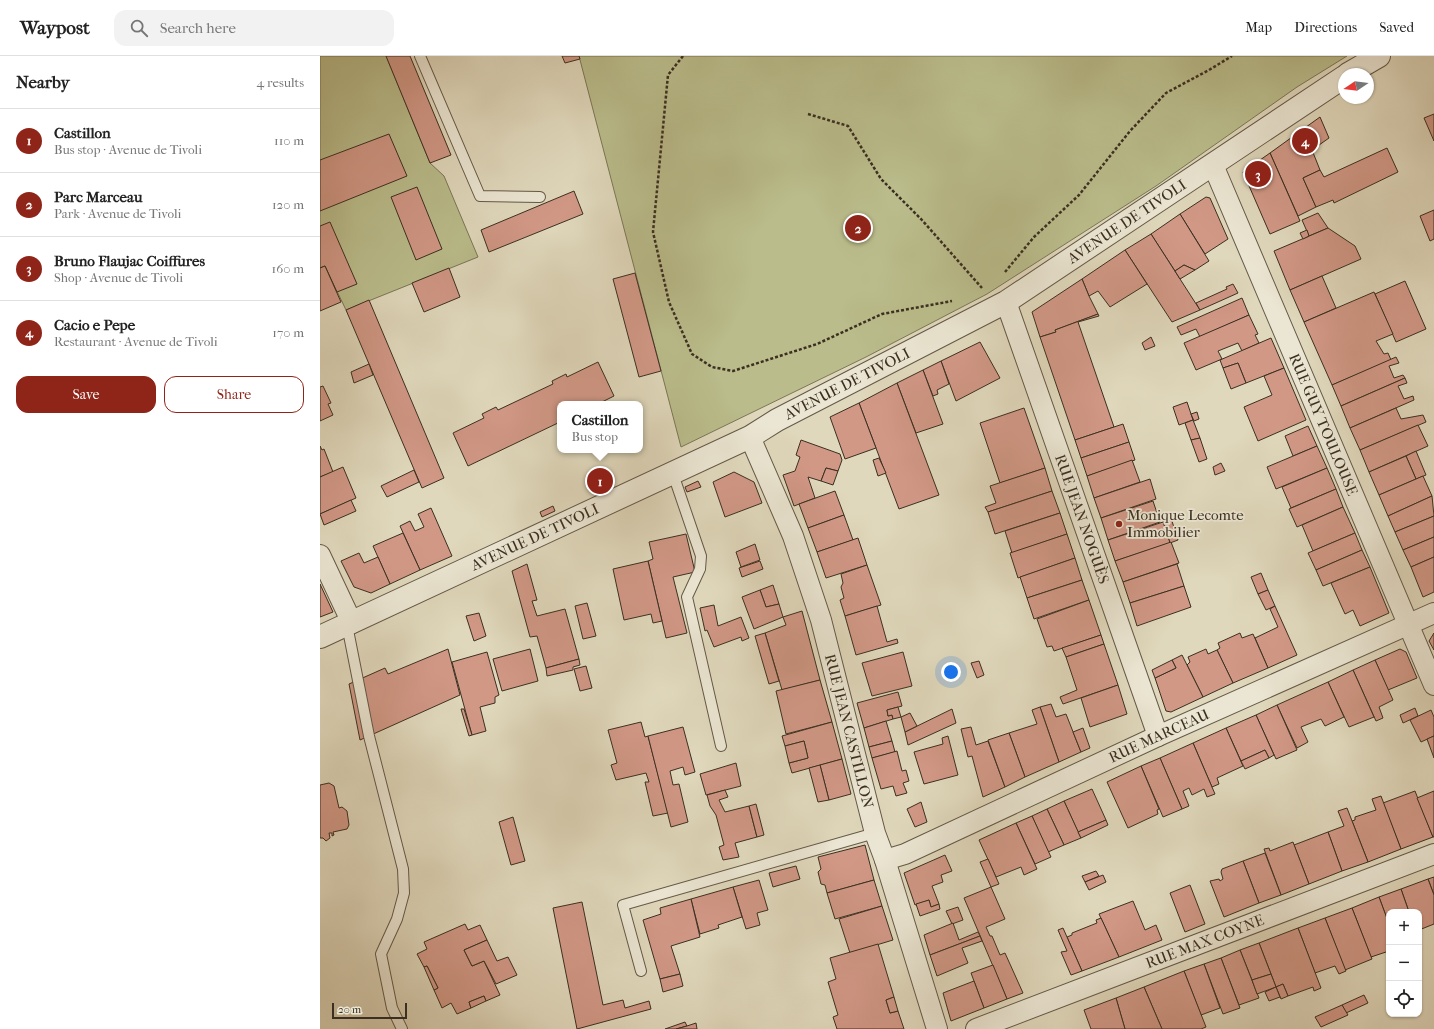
<!DOCTYPE html>
<meta charset="utf-8">
<style>
body{margin:0;font-family:"IM FELL French Canon",serif;background:#f2f2f2;color:#222}
.controls{position:absolute;right:12px;bottom:12px;display:grid;overflow:hidden;border-radius:8px;box-shadow:0 1px 3px #0004}
.controls button{width:36px;height:36px;display:grid;place-items:center;padding:0;border:0;border-bottom:1px solid #e0e0e0;background:#fff;color:#222;font:20px sans-serif}
.compass{position:absolute;left:1018px;top:12px;width:36px;height:36px;border-radius:50%;background:#fff;box-shadow:0 1px 3px #0004;rotate:257deg}
.scale{position:absolute;left:12px;bottom:10px;width:75px;box-sizing:border-box;padding-left:4px;border:2px solid #3b2f21;border-top:0;font-size:11px;line-height:14px;white-space:nowrap;color:#3b2f21;-webkit-text-stroke:3px #ebe6d3;paint-order:stroke}
.you{position:absolute;left:631px;top:616px;width:14px;height:14px;margin:-10px;border:3px solid #fff;border-radius:50%;background:#1a73e8;box-shadow:0 0 0 6px #1a73e833}
.badge{display:grid;place-items:center;width:26px;height:26px;border-radius:50%;background:#8f2418;color:#fff;font-size:13px;font-weight:700}
.pin{position:absolute;translate:-50% -50%;border:2px solid #fff;box-shadow:0 1px 4px #0006}
.popup{position:absolute;left:237px;top:345px;width:86px;height:52px;box-sizing:border-box;display:grid;place-content:center;border-radius:8px;background:#fff;filter:drop-shadow(0 1px 3px #0005);font-size:13px;white-space:nowrap;color:#767676}
.popup b{font-size:15px;color:#222}
.popup::after{content:'';position:absolute;left:50%;top:100%;margin-left:-8px;border:8px solid transparent;border-top-color:#fff}
.list{margin:0;padding:0;list-style:none}
h2{display:flex;justify-content:space-between;align-items:center;height:52px;margin:0;padding:0 16px;font-size:17px}
h2 small{font-size:13px;font-weight:400;color:#767676}
.list li{display:grid;grid-template-columns:26px 1fr auto;gap:12px;align-items:center;box-sizing:border-box;height:64px;padding:0 16px;border-top:1px solid #e0e0e0}
.list b{display:block;font-size:15px;white-space:nowrap}
.list p{margin:0;font-size:13px;white-space:nowrap;color:#767676}
.list em{font-size:13px;font-style:normal;color:#767676}
.actions{display:flex;gap:8px;padding:12px 16px}
.actions a{flex:1;padding:9px 0;border:1px solid #8f2418;border-radius:12px;text-align:center;font-size:14px;color:#8f2418}
.actions .main{background:#8f2418;color:#fff}
.icon{flex:none;width:22px;height:22px;fill:none;stroke:currentColor;stroke-width:2;stroke-linecap:round;stroke-linejoin:round}
.map{position:relative;flex:none;width:1114px;height:973px;overflow:hidden}
header{display:flex;align-items:center;gap:24px;box-sizing:border-box;height:56px;padding:0 20px;background:#fff;border-bottom:1px solid #e0e0e0}
header strong{font-size:19px}
nav{display:flex;gap:22px;margin-inline-start:auto;font-size:14px}
.search{width:280px;height:36px;background:#f2f2f2;display:flex;align-items:center;gap:10px;box-sizing:border-box;padding:0 14px;border-radius:12px;color:#767676;font-size:15px}
main{display:flex}
aside{flex:1;background:#fff}
.map>svg:first-child{display:block}
.green{fill:#babc8b;stroke:#7a7656}
.building{fill:#d19886;stroke:#3b2f21}
.lines{fill:none;stroke-linecap:round;stroke-linejoin:round}
.service-casing{stroke:#645948;stroke-width:12}
.minor-casing{stroke:#645948;stroke-width:22}
.tertiary-casing{stroke:#645948;stroke-width:24}
.path{stroke:#3b2f21;stroke-width:2.5;stroke-dasharray:3 2;stroke-linecap:butt}
.service{stroke:#ebe6d3;stroke-width:10}
.minor{stroke:#ebe6d3;stroke-width:20}
.tertiary{stroke:#ebe6d3;stroke-width:22}
.poi-dot{fill:#8f2418;stroke:#ebe6d3;stroke-width:1.5}
.labels{text-anchor:middle;stroke-width:3.5;stroke-linejoin:round;paint-order:stroke}
.street-label{font-size:15px;fill:#3b2f21;stroke:#ebe6d3}
.poi-label{font-size:15px;fill:#3b2f21;stroke:#ebe6d3;text-anchor:start}
</style>
<header>
<strong>Waypost</strong>
<div class="search"><svg class="icon" aria-label="search" viewBox="0 0 24 24"><circle cx="10" cy="10" r="6"/><path d="M15 15l6 6"/></svg>Search here</div>
<nav><a>Map</a><a>Directions</a><a>Saved</a></nav>
</header>
<main>
<aside>
<h2>Nearby<small>4 results</small></h2>
<ul class="list">
<li><span class="badge">1</span><div><b>Castillon</b><p>Bus stop · Avenue de Tivoli</p></div><em>110 m</em></li>
<li><span class="badge">2</span><div><b>Parc Marceau</b><p>Park · Avenue de Tivoli</p></div><em>120 m</em></li>
<li><span class="badge">3</span><div><b>Bruno Flaujac Coiffures</b><p>Shop · Avenue de Tivoli</p></div><em>160 m</em></li>
<li><span class="badge">4</span><div><b>Cacio e Pepe</b><p>Restaurant · Avenue de Tivoli</p></div><em>170 m</em></li>
</ul>
<div class="actions"><a class="main">Save</a><a>Share</a></div>
</aside>
<div class="map">
<svg width="1114" height="973" viewBox="0 0 1114 973">
<rect width="100%" height="100%" fill="#e0d8bc"/>
<filter id="stains"><feTurbulence type="fractalNoise" baseFrequency=".005" numOctaves="4"/><feColorMatrix values="0 0 0 0 .2 0 0 0 0 .09 0 0 0 0 .02 0 0 0 .5 -.17"/></filter>
<radialGradient id="worn" r=".72"><stop offset=".6" stop-color="#630" stop-opacity="0"/><stop offset="1" stop-color="#630" stop-opacity=".3"/></radialGradient>
<!-- green -->
<g class="green">
<polygon points="0,0 66,0 110,107 124,120 158,201 26,254 5,210 0,212"/>
<polygon points="259,0 1027,0 977,31 836,130 667,238 546,301 361,391"/>
</g>
<!-- building -->
<g class="building">
<polygon points="66,0 90,0 131,99 110,107"/>
<polygon points="242,0 259,0 260,3 245,7"/>
<polygon points="1114,58 1114,85 1104,62"/>
<polygon points="1000,61 1009,82 992,94 1000,114 983,122 996,151 978,160 950,97"/>
<polygon points="69,78 87,120 0,155 0,104"/>
<polygon points="1067,92 1078,116 1014,147 1013,144 996,151 983,122 1000,114 1004,121"/>
<polygon points="950,97 980,165 950,178 923,116"/>
<polygon points="97,131 122,193 96,204 71,141"/>
<polygon points="254,135 263,158 169,196 161,174"/>
<polygon points="886,141 890,142 908,183 885,198 860,158"/>
<polygon points="1114,154 1114,183 1110,185 1100,160"/>
<polygon points="998,157 1008,172 989,180 982,164"/>
<polygon points="860,158 889,205 875,214 864,209 855,215 831,178"/>
<polygon points="10,166 37,228 17,236 5,210 0,212 0,170"/>
<polygon points="1008,172 1035,190 1041,203 970,234 954,195"/>
<polygon points="987,174 989,180 983,183 980,177"/>
<polygon points="831,178 880,254 852,266 805,194"/>
<polygon points="805,194 827,228 790,251 778,235 769,240 762,223"/>
<polygon points="864,209 875,214 860,223 855,215"/>
<polygon points="5,210 21,246 0,255 0,212"/>
<polygon points="129,212 140,241 104,256 92,227"/>
<polygon points="315,217 341,315 319,321 293,223"/>
<polygon points="1002,220 1016,252 984,266 970,234"/>
<polygon points="762,223 769,240 778,258 735,274 736,276 720,281 712,256"/>
<polygon points="1085,225 1106,273 1076,286 1055,238"/>
<polygon points="913,228 918,237 880,254 876,247 907,233 906,231"/>
<polygon points="1054,236 1073,278 1056,285 1064,298 1068,297 1071,304 1012,329 984,266"/>
<polygon points="922,242 929,259 880,281 876,273 861,279 857,271"/>
<polygon points="49,244 124,422 102,432 26,254"/>
<polygon points="778,258 779,260 758,266 794,371 755,384 720,281 736,276 735,274"/>
<polygon points="929,259 938,278 935,279 939,287 922,295 918,287 898,295 902,303 876,314 864,287"/>
<polygon points="831,281 835,290 825,294 822,287"/>
<polygon points="951,282 964,312 926,327 918,307 903,312 900,304"/>
<polygon points="660,286 680,322 636,345 621,305"/>
<polygon points="1076,301 1079,307 1069,310 1074,322 1083,319 1085,322 1021,350 1012,329"/>
<polygon points="621,305 629,328 617,334 618,338 613,340 603,314"/>
<polygon points="278,306 294,340 278,348 240,348 240,366 148,410 133,377 164,362 162,358 176,351 178,354 233,328 232,325 246,318 247,321"/>
<polygon points="918,307 926,327 911,333 903,312"/>
<polygon points="49,308 53,319 34,327 31,316"/>
<polygon points="964,312 986,364 938,385 924,351 952,339 944,320"/>
<polygon points="603,314 623,368 596,377 577,327"/>
<polygon points="1085,322 1087,327 1078,330 1084,343 1093,340 1094,344 1030,372 1021,350"/>
<polygon points="577,327 619,439 579,453 539,347"/>
<polygon points="3,330 11,347 8,348 13,359 0,365 0,331"/>
<polygon points="867,346 873,364 859,369 853,351"/>
<polygon points="539,347 556,392 525,403 510,361"/>
<polygon points="704,352 725,412 680,427 660,367"/>
<polygon points="1076,352 1081,363 1103,359 1106,366 1040,394 1030,372"/>
<polygon points="877,356 879,363 874,365 871,358"/>
<polygon points="873,364 880,382 871,384 865,367"/>
<polygon points="803,368 809,386 761,402 755,384"/>
<polygon points="1098,369 1108,390 1049,416 1040,394"/>
<polygon points="988,370 997,390 973,400 965,380"/>
<polygon points="880,382 887,403 879,406 871,384"/>
<polygon points="481,384 520,398 522,404 518,415 506,412 501,425 488,421 495,442 474,450 463,419 475,415 480,401 476,399"/>
<polygon points="809,386 815,404 767,420 761,402"/>
<polygon points="0,390 2,394 4,393 13,416 0,421"/>
<polygon points="997,390 1007,412 956,433 947,411"/>
<polygon points="1096,395 1106,419 1096,423 1086,400"/>
<polygon points="1086,400 1096,423 1059,439 1049,416"/>
<polygon points="559,402 566,417 558,420 553,404"/>
<polygon points="812,404 820,426 774,442 767,420"/>
<polygon points="901,407 905,415 895,419 893,411"/>
<polygon points="23,411 36,442 0,458 0,421"/>
<polygon points="506,412 518,415 513,429 501,425"/>
<polygon points="725,412 732,435 668,456 665,451 676,447 670,430"/>
<polygon points="1007,412 1016,433 971,452 962,431"/>
<polygon points="94,414 99,426 67,441 61,430"/>
<polygon points="414,416 434,426 442,447 405,461 393,426"/>
<polygon points="1103,420 1112,440 1068,460 1059,439"/>
<polygon points="830,423 836,443 781,462 774,442"/>
<polygon points="378,425 381,431 367,436 365,431"/>
<polygon points="1016,433 1023,451 977,471 969,453"/>
<polygon points="515,435 524,459 488,472 479,448"/>
<polygon points="732,435 740,457 675,478 668,456"/>
<polygon points="1112,440 1114,460 1075,476 1068,460"/>
<polygon points="31,444 36,455 4,469 0,458"/>
<polygon points="833,445 840,466 788,484 781,462"/>
<polygon points="233,450 235,455 222,461 220,456"/>
<polygon points="1023,451 1035,477 993,495 982,469"/>
<polygon points="111,452 132,500 100,514 80,470 90,465 95,475 104,471 98,458"/>
<polygon points="740,457 747,478 692,497 685,475"/>
<polygon points="524,459 533,484 497,496 488,472"/>
<polygon points="1114,460 1114,481 1083,494 1075,476"/>
<polygon points="851,462 858,484 850,487 843,466"/>
<polygon points="843,466 850,487 795,505 788,484"/>
<polygon points="83,477 100,514 70,528 53,490"/>
<polygon points="1035,477 1042,494 996,514 988,497"/>
<polygon points="366,478 375,516 353,521 367,577 346,582 328,505 333,503 329,486"/>
<polygon points="747,478 755,502 698,522 690,497"/>
<polygon points="1114,481 1114,501 1091,511 1083,494"/>
<polygon points="538,482 547,509 506,522 497,496"/>
<polygon points="851,486 859,507 803,526 795,505"/>
<polygon points="435,488 440,504 421,511 416,496"/>
<polygon points="1042,494 1050,511 1003,530 996,514"/>
<polygon points="39,497 44,507 58,501 70,528 51,537 34,531 21,505"/>
<polygon points="1114,501 1114,536 1103,541 1091,511"/>
<polygon points="755,502 762,524 707,542 700,521"/>
<polygon points="328,505 342,565 333,567 331,558 304,564 293,513"/>
<polygon points="440,505 443,513 422,521 419,512"/>
<polygon points="207,508 217,544 212,545 217,560 245,553 259,603 226,612 217,580 210,581 192,515"/>
<polygon points="857,508 864,530 810,547 803,526"/>
<polygon points="547,509 561,549 525,560 520,544 524,542 521,531 523,527 521,518"/>
<polygon points="1050,511 1069,557 1040,570 1033,554 1025,558 1011,527"/>
<polygon points="941,517 948,534 938,538 931,521"/>
<polygon points="762,524 769,544 714,563 707,542"/>
<polygon points="0,528 13,556 0,561"/>
<polygon points="453,529 459,548 446,551 440,534"/>
<polygon points="864,530 871,551 817,570 810,547"/>
<polygon points="440,534 446,551 459,548 463,561 434,573 422,541"/>
<polygon points="948,534 955,550 946,554 938,538"/>
<polygon points="769,544 781,579 734,595 732,590 727,591 717,563"/>
<polygon points="267,547 276,580 263,583 255,550"/>
<polygon points="394,549 398,570 421,561 429,582 422,585 421,581 394,591 387,574 385,575 380,552"/>
<polygon points="557,550 567,586 577,583 578,587 536,599 525,560"/>
<polygon points="955,550 977,599 948,612 935,582 958,571 950,553"/>
<polygon points="482,555 500,624 462,634 445,577 466,569 463,561"/>
<polygon points="159,557 166,580 154,585 146,560"/>
<polygon points="445,577 459,625 449,628 435,580"/>
<polygon points="920,577 922,582 933,578 948,612 913,627 897,594 900,592 898,587"/>
<polygon points="1114,577 1114,594 1109,585"/>
<polygon points="781,579 784,588 746,601 742,592"/>
<polygon points="784,588 798,629 743,648 740,641 757,634 746,601"/>
<polygon points="128,593 140,639 40,684 29,628 65,612 68,618"/>
<polygon points="210,593 218,625 182,635 173,603"/>
<polygon points="886,593 888,598 897,594 913,627 883,641 867,609 870,606 868,601"/>
<polygon points="1080,593 1086,596 1097,622 1068,634 1055,604"/>
<polygon points="167,596 179,639 175,641 175,647 160,651 166,675 152,679 132,606"/>
<polygon points="583,596 592,630 552,640 542,607"/>
<polygon points="862,599 883,641 851,656 846,655 835,622 856,612 852,604"/>
<polygon points="259,603 260,609 253,611 253,614 227,620 226,612"/>
<polygon points="852,604 856,612 835,622 832,614"/>
<polygon points="1055,604 1073,644 1059,651 1063,662 1056,665 1033,614"/>
<polygon points="659,605 664,619 657,622 651,607"/>
<polygon points="266,610 272,632 260,635 254,613"/>
<polygon points="1033,614 1054,661 1029,671 1008,626"/>
<polygon points="500,624 512,666 466,678 456,635"/>
<polygon points="1008,626 1024,661 1005,670 1001,663 981,671 988,686 977,692 957,649"/>
<polygon points="798,629 807,658 770,671 761,642"/>
<polygon points="578,636 582,650 567,654 568,660 572,659 573,663 544,672 537,647"/>
<polygon points="731,648 736,661 746,658 761,696 739,706 720,651"/>
<polygon points="957,649 977,694 956,703 936,659"/>
<polygon points="578,651 581,661 573,663 572,659 568,660 567,654"/>
<polygon points="720,651 739,706 705,721 689,677 717,668 712,654"/>
<polygon points="1095,652 1098,660 1083,667 1080,659"/>
<polygon points="141,653 144,653 152,679 149,680"/>
<polygon points="632,653 636,667 588,689 585,676"/>
<polygon points="1111,654 1114,661 1114,680 1101,686 1090,664"/>
<polygon points="590,657 597,670 585,676 581,661"/>
<polygon points="936,659 954,699 949,702 945,694 921,705 906,672"/>
<polygon points="566,665 572,685 549,691 544,672"/>
<polygon points="321,666 325,681 328,680 348,757 333,760 325,726 329,726 326,717 296,724 291,709 297,707 288,674"/>
<polygon points="512,666 522,703 472,717 469,707 488,702 484,685 465,690 462,680"/>
<polygon points="363,671 375,716 365,719 363,711 350,715 353,729 359,728 368,766 351,771 328,680"/>
<polygon points="651,671 656,689 668,685 685,731 663,741 652,700 648,701 641,673"/>
<polygon points="763,672 770,692 761,696 753,676"/>
<polygon points="906,672 923,710 897,722 899,728 892,731 873,687"/>
<polygon points="689,677 705,721 685,731 668,684"/>
<polygon points="628,680 638,719 604,728 594,696 623,688 622,682"/>
<polygon points="1114,680 1114,702 1107,683"/>
<polygon points="484,685 488,702 469,707 465,690"/>
<polygon points="572,685 575,696 552,702 549,691"/>
<polygon points="873,687 895,738 887,741 884,733 872,739 869,732 863,735 869,750 862,753 840,702"/>
<polygon points="945,694 949,702 925,713 921,705"/>
<polygon points="577,695 582,715 586,714 589,725 583,727 587,737 576,740 573,730 561,733 552,702"/>
<polygon points="840,702 862,753 843,761 821,710"/>
<polygon points="522,703 531,738 509,744 500,709"/>
<polygon points="416,707 421,730 386,739 380,718"/>
<polygon points="500,709 509,744 498,746 489,712"/>
<polygon points="821,710 839,753 837,754 838,758 808,772 787,726"/>
<polygon points="9,727 14,730 19,752 22,751 27,755 29,769 27,773 13,776 14,779 12,780 12,777 9,777 10,782 6,785 3,782 0,782 0,729"/>
<polygon points="772,733 786,764 758,776 744,745"/>
<polygon points="405,734 408,741 399,744 405,756 429,750 437,781 415,787 419,801 403,804 399,791 404,789 396,759 390,750 387,739"/>
<polygon points="1095,735 1113,781 1081,793 1063,747"/>
<polygon points="1114,735 1114,781 1113,781 1097,742"/>
<polygon points="1061,740 1081,793 1048,806 1032,765 1035,764 1035,761 1056,754 1052,743"/>
<polygon points="744,745 761,782 744,789 727,753"/>
<polygon points="601,746 607,766 595,771 587,753"/>
<polygon points="436,748 444,779 437,781 429,750"/>
<polygon points="1027,752 1048,806 1022,815 1008,776 1024,770 1018,755"/>
<polygon points="727,753 744,789 728,796 712,760"/>
<polygon points="712,760 731,801 715,808 696,767"/>
<polygon points="193,761 205,805 191,809 179,766"/>
<polygon points="786,764 788,769 761,782 758,776"/>
<polygon points="696,767 717,813 704,819 701,811 676,821 659,784"/>
<polygon points="1008,776 1022,815 989,828 974,789"/>
<polygon points="973,786 989,828 961,839 944,793 949,792 950,795"/>
<polygon points="545,789 554,824 507,837 505,829 501,828 498,816 501,813 498,801"/>
<polygon points="945,797 961,839 939,847 923,805"/>
<polygon points="625,799 632,815 621,819 623,826 612,830 619,848 611,851 609,844 595,849 584,817"/>
<polygon points="668,803 679,828 671,831 660,806"/>
<polygon points="923,805 939,847 904,861 890,825 899,823 900,825 903,823 901,816 902,813"/>
<polygon points="476,810 480,823 453,831 449,817"/>
<polygon points="776,815 779,820 765,826 762,820"/>
<polygon points="783,819 786,826 769,834 765,826"/>
<polygon points="1114,821 1114,839 1108,823"/>
<polygon points="1108,823 1114,839 1114,868 1099,874 1099,856 1089,856 1081,833"/>
<polygon points="439,824 448,854 437,857 440,869 426,873 413,831"/>
<polygon points="554,824 562,850 515,863 507,837"/>
<polygon points="870,829 885,868 865,876 850,837"/>
<polygon points="413,831 422,861 398,869 399,872 380,878 371,843"/>
<polygon points="671,831 685,863 666,871 670,880 672,880 680,899 685,897 703,937 687,943 644,842"/>
<polygon points="1081,833 1089,856 1069,856 1069,868 1059,841"/>
<polygon points="1059,841 1069,868 1069,895 1051,901 1032,852"/>
<polygon points="371,843 380,881 351,890 360,918 340,923 323,864 341,858 340,852"/>
<polygon points="609,844 611,851 619,848 620,853 600,860 596,848"/>
<polygon points="813,845 825,874 836,869 842,884 799,901 779,858"/>
<polygon points="262,846 283,949 303,944 305,952 329,945 331,953 257,973 233,852"/>
<polygon points="562,850 573,884 530,897 519,863"/>
<polygon points="638,851 643,864 632,868 626,855"/>
<polygon points="1032,852 1052,903 1025,914 1005,862"/>
<polygon points="781,862 799,901 762,915 747,881 752,879 752,877 777,867 776,864"/>
<polygon points="1005,862 1026,915 1019,918 1015,910 995,917 978,872"/>
<polygon points="633,867 639,884 658,876 660,880 610,899 604,879"/>
<polygon points="145,868 148,874 160,869 167,884 144,894 152,910 164,905 180,939 166,945 164,940 149,946 151,952 137,958 131,947 122,952 114,934 118,932 107,910 104,911 97,898 107,893 104,886"/>
<polygon points="743,872 762,915 751,919 741,896 747,895 738,874"/>
<polygon points="978,872 1001,932 994,935 993,931 968,940 963,928 956,931 939,887"/>
<polygon points="660,880 662,885 642,892 648,907 617,920 610,899"/>
<polygon points="167,884 177,905 188,901 197,919 176,928 164,905 152,910 144,894"/>
<polygon points="939,887 951,918 932,924 920,894"/>
<polygon points="558,888 574,941 566,944 570,957 578,955 584,973 517,973 513,961 518,959 508,926 516,923 510,902"/>
<polygon points="920,894 939,942 919,949 901,902"/>
<polygon points="901,902 920,952 903,958 884,908"/>
<polygon points="884,908 900,952 881,959 864,915"/>
<polygon points="673,909 687,943 664,952 651,917"/>
<polygon points="107,910 118,932 114,934 104,911"/>
<polygon points="864,915 886,971 881,973 842,973 824,931"/>
<polygon points="360,918 363,930 343,936 340,923"/>
<polygon points="951,918 956,931 937,938 932,924"/>
<polygon points="654,925 664,952 631,965 623,937"/>
<polygon points="963,928 968,940 961,943 956,931"/>
<polygon points="824,931 842,973 805,973 796,942"/>
<polygon points="956,931 960,941 949,945 945,936"/>
<polygon points="1044,939 1048,947 1026,957 1022,949"/>
<polygon points="164,940 166,945 151,952 149,946"/>
<polygon points="574,941 578,955 570,957 566,944"/>
<polygon points="796,942 805,973 771,973 764,954"/>
<polygon points="1022,949 1028,959 1001,971 995,961"/>
<polygon points="365,966 367,970 356,973 345,973"/>
<polygon points="376,967 377,973 356,973 367,970"/>
</g>
<g class="lines">
<!-- service casing -->
<g class="service-casing">
<g id="service">
<polyline points="100,0 160,140 220,141"/>
<polyline points="353,418 381,500 380,513 367,541 401,690"/>
<polyline points="27,569 49,680 83,813 84,837 77,863 61,898 72,952 82,973"/>
<polyline points="321,915 303,849 555,777"/>
</g>
</g>
<!-- minor casing -->
<g class="minor-casing">
<g id="minor">
<path id="s1" d="M893 109 1114 629"/>
<path id="s2" d="M686 246 838 680"/>
<path id="s3" d="M430 381 473 480 501 564 555 777 565 804 617 973"/>
<polyline points="0,499 32,567"/>
<path id="s4" d="M565 804 585 798 838 680 1114 557"/>
<path id="s5" d="M656 973 1114 798"/>
</g>
</g>
<!-- tertiary casing -->
<g class="tertiary-casing">
<g id="tertiary">
<polyline points="1028,18 1059,0"/>
<path id="s6" d="M0 581 430 381 457 364 686 246 1024 21"/>
</g>
</g>
<!-- path -->
<g class="path">
<polyline points="363,0 348,19 333,176 349,246 372,298 392,311 413,315 497,288 562,258 632,245"/>
<polyline points="488,58 528,70 561,123 601,163 662,232"/>
<polyline points="685,216 714,181 759,139 810,75 846,37 889,14 912,0"/>
</g>
<!-- service -->
<use href="#service" class="service"/>
<!-- minor -->
<use href="#minor" class="minor"/>
<!-- tertiary -->
<use href="#tertiary" class="tertiary"/>
</g>
<!-- markers -->
<circle class="poi-dot" cx="799" cy="468" r="4"/>
<g class="labels">
<!-- street labels -->
<g class="street-label">
<text dy="5" stroke="none"><textPath href="#s6" startOffset="909">AVENUE DE TIVOLI</textPath></text>
<text dy="5" stroke="none"><textPath href="#s6" startOffset="585">AVENUE DE TIVOLI</textPath></text>
<text dy="5" stroke="none"><textPath href="#s1" startOffset="282">RUE GUY TOULOUSE</textPath></text>
<text dy="5" stroke="none"><textPath href="#s2" startOffset="230">RUE JEAN NOGUÈS</textPath></text>
<text dy="5" stroke="none"><textPath href="#s6" startOffset="237">AVENUE DE TIVOLI</textPath></text>
<text dy="5" stroke="none"><textPath href="#s3" startOffset="311">RUE JEAN CASTILLON</textPath></text>
<text dy="5" stroke="none"><textPath href="#s4" startOffset="301">RUE MARCEAU</textPath></text>
<text dy="5" stroke="none"><textPath href="#s5" startOffset="245">RUE MAX COYNE</textPath></text>
</g>
<!-- poi labels -->
<g class="poi-label">
<text x="807" y="464">Monique Lecomte<tspan x="807" dy="17">Immobilier</tspan></text>
</g>
</g>
<rect width="100%" height="100%" filter="url(#stains)"/>
<rect width="100%" height="100%" fill="url(#worn)"/>
</svg>
<div class="controls">
<button>+</button>
<button>−</button>
<button><svg class="icon" aria-label="locate" viewBox="0 0 24 24"><circle cx="12" cy="12" r="6"/><path d="M12 2v4M12 18v4M2 12h4M18 12h4"/></svg></button>
</div>
<svg class="compass" viewBox="-18 -18 36 36"><path d="M0-13l5 13h-10z" fill="#e53935"/><path d="M0 13l5-13h-10z" fill="#767676"/></svg>
<div class="scale">20 m</div>
<div class="you"></div>
<div class="pin badge" style="left:280px;top:425px">1</div>
<div class="popup"><b>Castillon</b>Bus stop</div>
<div class="pin badge" style="left:538px;top:172px">2</div>
<div class="pin badge" style="left:938px;top:118px">3</div>
<div class="pin badge" style="left:985px;top:85px">4</div>
</div>
</main>
